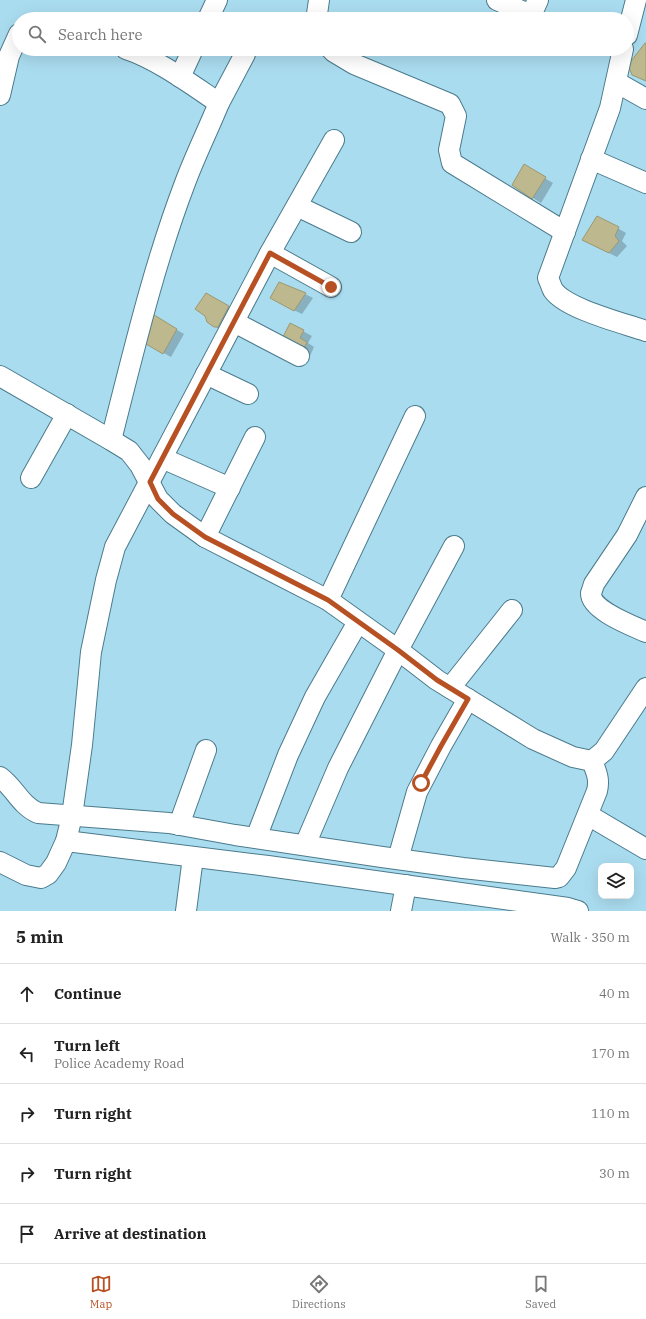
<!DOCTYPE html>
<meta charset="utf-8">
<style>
body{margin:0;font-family:"IBM Plex Serif",serif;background:#f2f2f2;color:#222}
.controls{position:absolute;right:12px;bottom:12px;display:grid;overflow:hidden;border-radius:8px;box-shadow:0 4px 16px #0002}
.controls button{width:36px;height:36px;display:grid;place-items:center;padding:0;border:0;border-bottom:1px solid #e0e0e0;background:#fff;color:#222;font:20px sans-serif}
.stop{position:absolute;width:12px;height:12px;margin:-9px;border:3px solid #b75123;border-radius:50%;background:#fff}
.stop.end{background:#b75123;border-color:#fff;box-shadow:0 1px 4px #0008}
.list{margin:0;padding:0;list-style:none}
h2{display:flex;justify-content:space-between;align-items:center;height:52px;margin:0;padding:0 16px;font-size:17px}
h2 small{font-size:13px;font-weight:400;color:#767676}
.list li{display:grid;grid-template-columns:26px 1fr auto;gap:12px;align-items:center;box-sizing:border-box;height:60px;padding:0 16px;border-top:1px solid #e0e0e0}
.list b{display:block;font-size:15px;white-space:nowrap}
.list p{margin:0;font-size:13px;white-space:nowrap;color:#767676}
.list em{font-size:13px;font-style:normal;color:#767676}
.icon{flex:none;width:22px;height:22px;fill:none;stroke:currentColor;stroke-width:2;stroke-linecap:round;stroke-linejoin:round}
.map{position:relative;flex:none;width:646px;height:911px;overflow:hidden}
.search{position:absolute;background:#fff;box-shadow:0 4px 16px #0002;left:12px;right:12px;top:12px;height:44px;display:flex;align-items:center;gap:10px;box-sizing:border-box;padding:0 14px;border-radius:22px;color:#767676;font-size:15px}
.sheet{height:352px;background:#fff}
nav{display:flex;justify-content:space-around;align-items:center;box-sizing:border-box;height:56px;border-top:1px solid #e0e0e0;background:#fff;font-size:11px;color:#767676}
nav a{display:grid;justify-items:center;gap:2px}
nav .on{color:#b75123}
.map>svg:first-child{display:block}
.shadow{fill:#0003}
.building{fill:#bdb88d;stroke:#9d986f}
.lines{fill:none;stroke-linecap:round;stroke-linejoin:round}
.minor-casing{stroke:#4b7b8c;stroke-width:22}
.minor{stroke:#fff;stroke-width:20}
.route{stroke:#b75123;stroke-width:5}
</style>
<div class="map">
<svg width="646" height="911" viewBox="0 0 646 911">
<rect width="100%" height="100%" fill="#aadcef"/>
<!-- shadow -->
<g class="shadow">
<polygon points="524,166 553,183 541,203 513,185"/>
<polygon points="598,217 626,233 622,241 627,246 617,257 583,240"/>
<polygon points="305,294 313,298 302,314 279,303"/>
<polygon points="206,295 237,312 223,331 214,326"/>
<polygon points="151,315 184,334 171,357 142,341"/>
<polygon points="290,324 312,336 308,343 314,347 310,356 283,340"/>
</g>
<!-- building -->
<g class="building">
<polygon points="645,43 646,43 646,81 632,75 628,65"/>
<polygon points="524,164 546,177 532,199 512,185"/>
<polygon points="597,216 619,227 615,236 619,241 609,253 582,240"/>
<polygon points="279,282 306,293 294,311 270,298"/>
<polygon points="206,293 229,306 218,327 214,327 207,322 205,316 195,309"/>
<polygon points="151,313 177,329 163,354 141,341"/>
<polygon points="290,323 304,330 300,338 307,342 302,352 281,341"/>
</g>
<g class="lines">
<!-- minor casing -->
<g class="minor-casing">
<g id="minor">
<polyline points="497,0 526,13 533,11 538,0"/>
<polyline points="208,19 217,0"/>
<polyline points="318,19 317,14 319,0"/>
<polyline points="627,35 636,0"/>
<polyline points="331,49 334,52 354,64 450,104 456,116 449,150 452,163 565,232"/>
<path d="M623 49 610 108 548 278C550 282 551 286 553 290 566 309 623 323 646 331"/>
<polyline points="180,77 193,49"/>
<polyline points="616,82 646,99"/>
<polyline points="0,95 9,56 19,34"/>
<polyline points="219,103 245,54"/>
<polyline points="591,159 646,183"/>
<polyline points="297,206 351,232"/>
<polyline points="270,253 331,287"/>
<polyline points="234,322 299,356"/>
<polyline points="206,374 248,394"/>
<polyline points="0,376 111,440 129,451 140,465 158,499 173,514 205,537 328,600 398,650 437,680 533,739 573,757 592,761 604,751 646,688"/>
<path d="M111 440C133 354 153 267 185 183 195 156 208 130 219 103 192 85 157 59 126 49"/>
<polyline points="162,458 230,488"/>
<polyline points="31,478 67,414"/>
<path d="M646 497 627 535 594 584C593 587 592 591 591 593 590 610 633 626 646 632"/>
<polyline points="205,537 255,437"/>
<polyline points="328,600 415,416"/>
<polyline points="450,688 512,610"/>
<path d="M0 777C15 788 20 805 38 813L169 823 235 835 382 857 463 868 555 878 559 877 566 868 597 791C600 779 596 771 592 761"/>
<polyline points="588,815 646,849"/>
<polyline points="179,825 206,750"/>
<polyline points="256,838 288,755 315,697 358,622"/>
<polyline points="66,841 268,866 568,908 578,911"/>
<polyline points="305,845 338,768 398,650 454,546"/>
<polyline points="398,859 417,792 441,746 468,699"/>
<polyline points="0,862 26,875 41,878 48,874 56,863 66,841 72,816 82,745 91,652 106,580 115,547 270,253 334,140"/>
<polyline points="186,911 193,857"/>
<polyline points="401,911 406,885"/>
</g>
</g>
<!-- minor -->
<use href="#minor" class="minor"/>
</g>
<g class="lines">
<!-- route -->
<polyline class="route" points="331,287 270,253 150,482 158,499 173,514 205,537 328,600 398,650 437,680 468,699 441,746 421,783"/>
</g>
</svg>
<div class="controls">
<button><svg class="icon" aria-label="layers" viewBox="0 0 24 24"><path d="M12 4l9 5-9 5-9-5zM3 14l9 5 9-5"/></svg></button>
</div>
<div class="stop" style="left:421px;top:783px"></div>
<div class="stop end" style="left:331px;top:287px"></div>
<div class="search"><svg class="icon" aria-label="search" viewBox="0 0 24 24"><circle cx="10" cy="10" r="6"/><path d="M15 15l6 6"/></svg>Search here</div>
</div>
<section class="sheet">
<h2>5 min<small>Walk · 350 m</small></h2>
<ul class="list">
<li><svg class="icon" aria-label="ahead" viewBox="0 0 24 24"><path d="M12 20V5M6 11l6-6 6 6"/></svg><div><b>Continue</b></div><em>40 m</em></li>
<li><svg class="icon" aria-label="left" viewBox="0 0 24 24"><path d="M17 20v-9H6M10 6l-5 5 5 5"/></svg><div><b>Turn left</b><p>Police Academy Road</p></div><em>170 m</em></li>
<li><svg class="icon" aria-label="right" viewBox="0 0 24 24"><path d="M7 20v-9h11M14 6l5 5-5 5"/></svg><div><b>Turn right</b></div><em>110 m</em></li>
<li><svg class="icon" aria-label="right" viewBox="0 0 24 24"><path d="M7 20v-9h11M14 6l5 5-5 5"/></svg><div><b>Turn right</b></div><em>30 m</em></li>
<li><svg class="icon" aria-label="arrive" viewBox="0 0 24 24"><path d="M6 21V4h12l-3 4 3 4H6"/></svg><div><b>Arrive at destination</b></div></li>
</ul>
</section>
<nav>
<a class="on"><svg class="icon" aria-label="map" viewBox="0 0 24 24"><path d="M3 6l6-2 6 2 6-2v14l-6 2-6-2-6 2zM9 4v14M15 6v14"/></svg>Map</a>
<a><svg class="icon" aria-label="directions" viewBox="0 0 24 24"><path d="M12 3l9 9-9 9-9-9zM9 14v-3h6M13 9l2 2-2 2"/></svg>Directions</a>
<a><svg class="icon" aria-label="saved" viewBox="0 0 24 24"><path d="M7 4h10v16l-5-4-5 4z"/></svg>Saved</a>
</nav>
